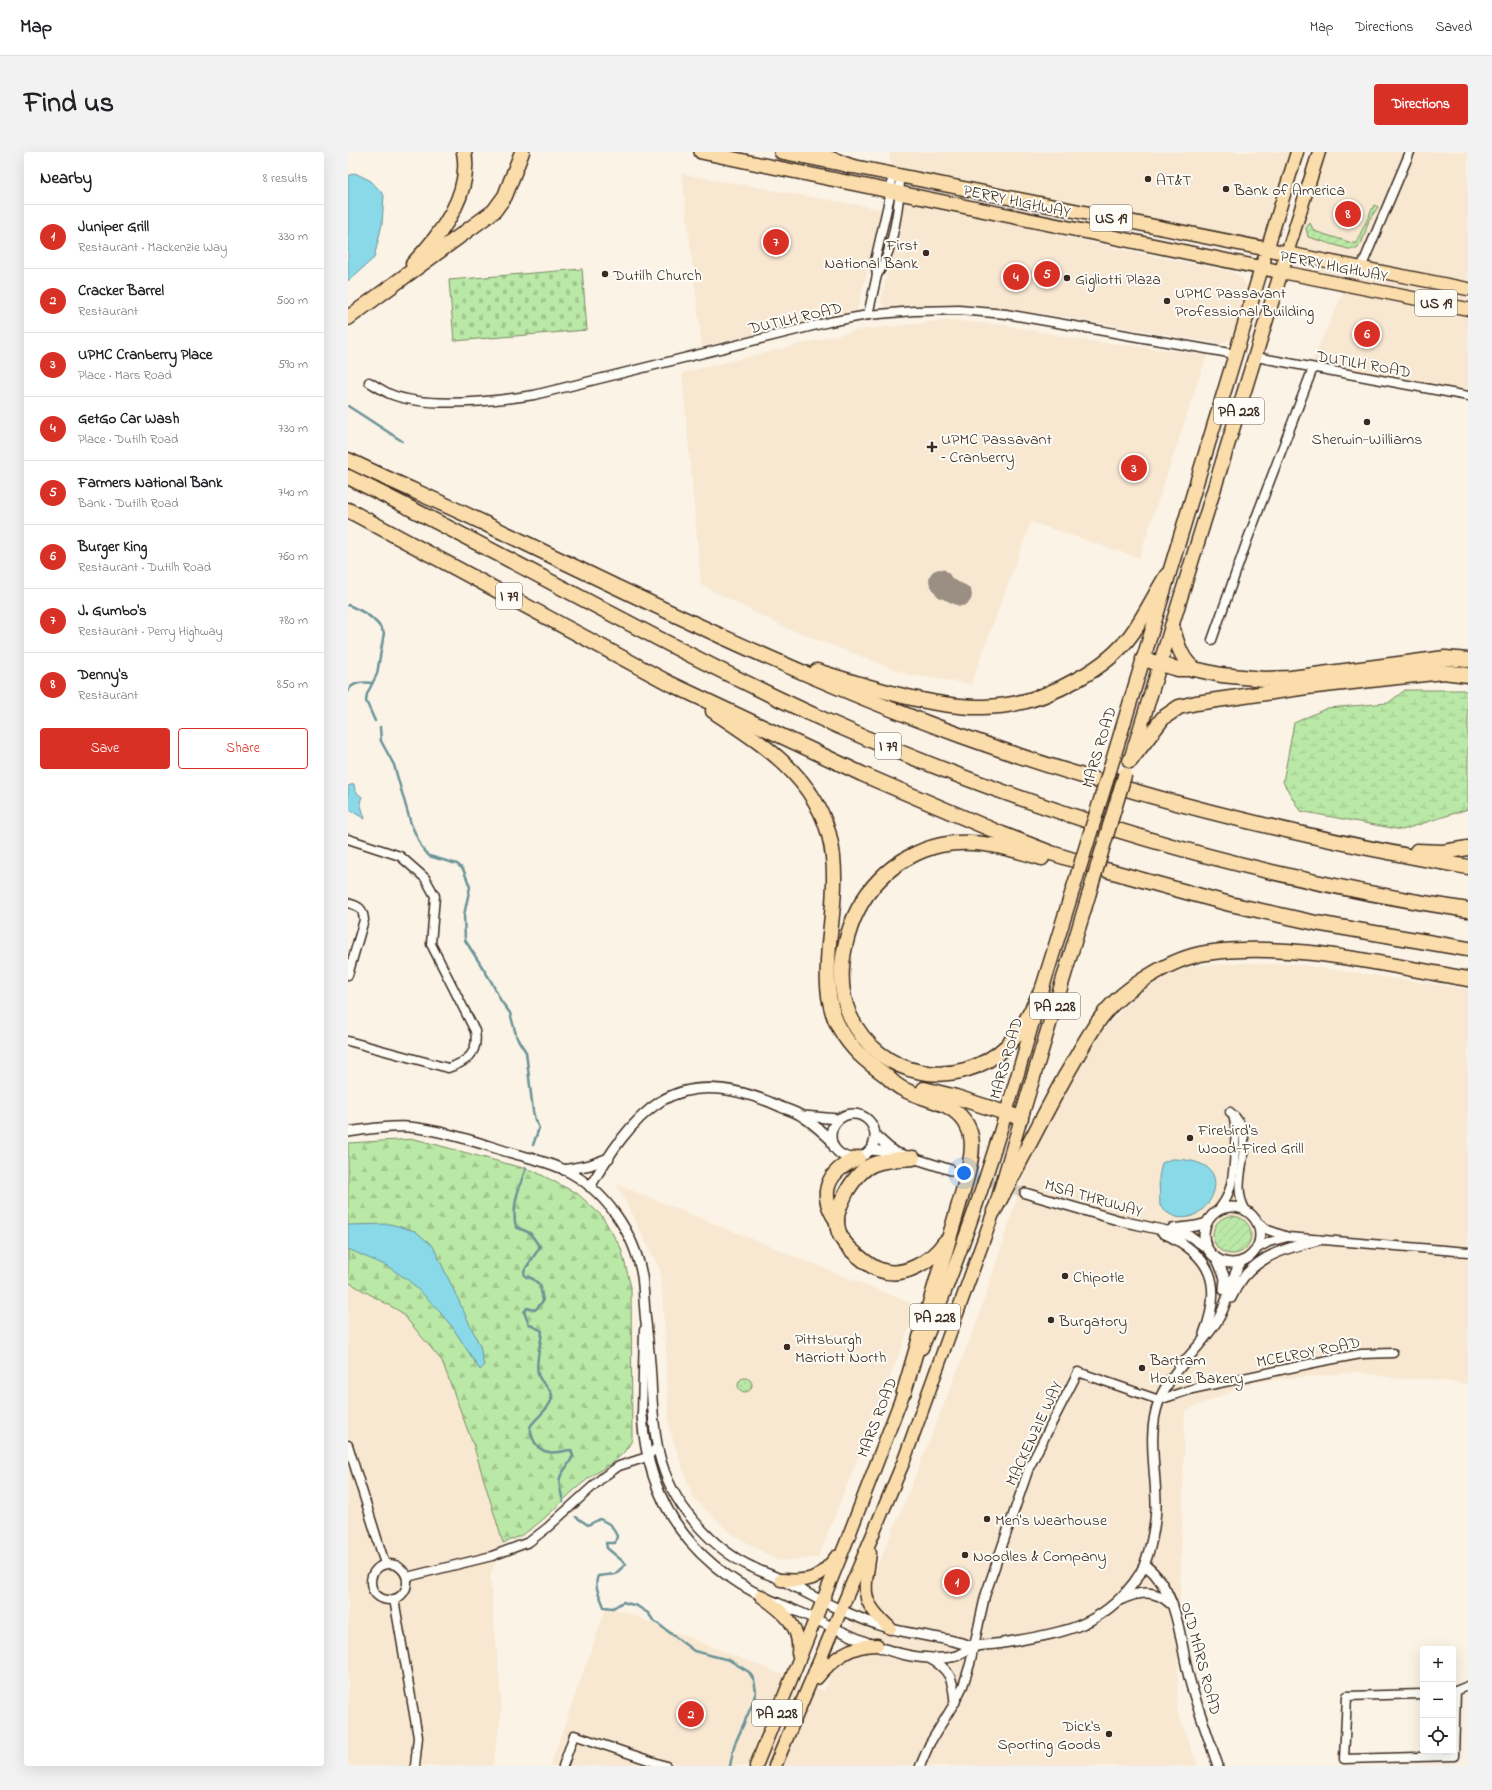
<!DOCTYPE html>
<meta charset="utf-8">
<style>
body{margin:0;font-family:"Indie Flower",sans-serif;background:#f2f2f2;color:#202124}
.controls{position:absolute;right:12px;bottom:12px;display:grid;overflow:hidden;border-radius:4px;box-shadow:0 4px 16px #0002}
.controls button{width:36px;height:36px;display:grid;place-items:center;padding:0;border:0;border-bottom:1px solid #e0e0e0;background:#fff;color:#202124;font:20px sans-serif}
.you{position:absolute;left:616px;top:1021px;width:14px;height:14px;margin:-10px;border:3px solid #fff;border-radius:50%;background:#1a73e8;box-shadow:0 0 0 6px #1a73e833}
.badge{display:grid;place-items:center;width:26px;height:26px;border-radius:50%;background:#d93025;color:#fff;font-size:13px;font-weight:700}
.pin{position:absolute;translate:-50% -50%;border:2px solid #fff;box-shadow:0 1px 4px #0006}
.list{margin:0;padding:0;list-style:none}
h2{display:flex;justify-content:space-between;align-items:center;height:52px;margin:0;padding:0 16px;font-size:17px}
h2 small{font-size:13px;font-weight:400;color:#757577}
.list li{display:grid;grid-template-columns:26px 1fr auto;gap:12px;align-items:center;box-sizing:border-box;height:64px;padding:0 16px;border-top:1px solid #e0e0e0}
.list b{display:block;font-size:15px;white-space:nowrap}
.list p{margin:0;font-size:13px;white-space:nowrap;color:#757577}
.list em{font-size:13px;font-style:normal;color:#757577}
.actions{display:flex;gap:8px;padding:12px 16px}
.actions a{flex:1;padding:9px 0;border:1px solid #d93025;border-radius:4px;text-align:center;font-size:14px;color:#d93025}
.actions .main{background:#d93025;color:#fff}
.icon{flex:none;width:22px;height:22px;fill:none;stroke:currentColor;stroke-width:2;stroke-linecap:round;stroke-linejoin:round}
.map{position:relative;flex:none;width:1120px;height:1614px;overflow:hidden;border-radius:4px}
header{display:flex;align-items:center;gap:24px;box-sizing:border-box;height:56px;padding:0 20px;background:#fff;border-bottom:1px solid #e0e0e0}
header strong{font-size:19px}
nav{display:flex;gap:22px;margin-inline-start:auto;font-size:14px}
.intro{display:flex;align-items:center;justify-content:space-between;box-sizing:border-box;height:96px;padding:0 24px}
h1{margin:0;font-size:28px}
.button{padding:10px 18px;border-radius:4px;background:#d93025;color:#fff;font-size:14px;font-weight:700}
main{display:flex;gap:24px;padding:0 24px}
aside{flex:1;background:#fff;border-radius:4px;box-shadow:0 4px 16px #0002}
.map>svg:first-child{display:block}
.built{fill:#f8e8d2}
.grass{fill:url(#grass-dots);stroke:#7a8962}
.forest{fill:url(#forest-firs);stroke:#7a8962}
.wetland{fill:url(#wetland-marsh);stroke:#7a8962}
.cemetery{fill:url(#cemetery-stones);stroke:#7a8962}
.garden{fill:url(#garden-furrows);stroke:#7a8962}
.water{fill:#8ad9e8;stroke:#6a9397}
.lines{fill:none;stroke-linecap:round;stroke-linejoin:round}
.stream{stroke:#6a9397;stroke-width:2.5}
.taxiway{stroke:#9b8e82;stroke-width:22}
.tertiary-tunnel{stroke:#d5cbbe;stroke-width:9;stroke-dasharray:9 4.5;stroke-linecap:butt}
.minor-casing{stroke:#3b2a1e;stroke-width:11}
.tertiary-casing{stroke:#3b2a1e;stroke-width:12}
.primary-casing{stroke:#3b2a1e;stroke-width:15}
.trunk-casing{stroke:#3b2a1e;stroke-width:16}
.motorway-casing{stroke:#3b2a1e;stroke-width:17}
.minor{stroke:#fdfcf7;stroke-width:8}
.tertiary{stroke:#fdfcf7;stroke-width:9}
.primary{stroke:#faddab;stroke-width:12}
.trunk{stroke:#faddab;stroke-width:13}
.motorway{stroke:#faddab;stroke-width:14}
.trunk-bridge-casing{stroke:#3b2a1e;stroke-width:16;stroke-linecap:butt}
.trunk-bridge{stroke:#faddab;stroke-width:13}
.poi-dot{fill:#3b2a1e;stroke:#fdfcf7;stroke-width:1.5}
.labels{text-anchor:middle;stroke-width:4;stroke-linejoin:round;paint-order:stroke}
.shield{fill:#fdfcf7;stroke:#75695f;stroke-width:1}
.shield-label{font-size:15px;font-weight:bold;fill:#3b2a1e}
.poi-label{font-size:16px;fill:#3b2a1e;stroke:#fdfcf7;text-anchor:start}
.street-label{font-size:16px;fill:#3b2a1e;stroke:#fdfcf7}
</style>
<header>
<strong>Map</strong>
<nav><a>Map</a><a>Directions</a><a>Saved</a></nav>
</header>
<div class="intro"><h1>Find us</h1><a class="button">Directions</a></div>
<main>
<aside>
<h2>Nearby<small>8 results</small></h2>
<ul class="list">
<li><span class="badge">1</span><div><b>Juniper Grill</b><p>Restaurant · Mackenzie Way</p></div><em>330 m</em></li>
<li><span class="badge">2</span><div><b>Cracker Barrel</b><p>Restaurant</p></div><em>500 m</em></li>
<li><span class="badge">3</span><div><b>UPMC Cranberry Place</b><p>Place · Mars Road</p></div><em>590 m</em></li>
<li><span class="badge">4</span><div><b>GetGo Car Wash</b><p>Place · Dutilh Road</p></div><em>730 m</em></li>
<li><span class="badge">5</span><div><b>Farmers National Bank</b><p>Bank · Dutilh Road</p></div><em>740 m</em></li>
<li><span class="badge">6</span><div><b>Burger King</b><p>Restaurant · Dutilh Road</p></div><em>760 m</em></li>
<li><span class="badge">7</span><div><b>J. Gumbo's</b><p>Restaurant · Perry Highway</p></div><em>780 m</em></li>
<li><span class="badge">8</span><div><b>Denny's</b><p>Restaurant</p></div><em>850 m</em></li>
</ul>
<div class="actions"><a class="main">Save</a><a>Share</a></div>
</aside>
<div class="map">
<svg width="1120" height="1614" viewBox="0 0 1120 1614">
<defs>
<pattern id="grass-dots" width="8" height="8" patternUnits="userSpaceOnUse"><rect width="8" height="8" fill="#bae8a6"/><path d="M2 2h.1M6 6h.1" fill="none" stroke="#a1c78e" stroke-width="1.8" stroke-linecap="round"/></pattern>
<pattern id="forest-firs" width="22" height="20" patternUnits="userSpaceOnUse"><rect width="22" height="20" fill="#bae8a6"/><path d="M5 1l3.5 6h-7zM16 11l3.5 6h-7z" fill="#a1c78e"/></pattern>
<pattern id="wetland-marsh" width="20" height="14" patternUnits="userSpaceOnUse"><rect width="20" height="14" fill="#bae8a6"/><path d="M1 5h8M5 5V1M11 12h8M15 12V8" fill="none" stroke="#a1c78e"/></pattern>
<pattern id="cemetery-stones" width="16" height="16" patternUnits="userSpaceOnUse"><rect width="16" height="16" fill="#bae8a6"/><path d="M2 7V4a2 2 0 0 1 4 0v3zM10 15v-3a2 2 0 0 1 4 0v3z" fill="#a1c78e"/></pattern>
<pattern id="garden-furrows" width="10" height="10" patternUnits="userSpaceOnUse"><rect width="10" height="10" fill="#bae8a6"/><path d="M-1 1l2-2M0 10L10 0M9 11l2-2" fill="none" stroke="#a1c78e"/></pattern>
</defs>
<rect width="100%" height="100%" fill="#fbf3e6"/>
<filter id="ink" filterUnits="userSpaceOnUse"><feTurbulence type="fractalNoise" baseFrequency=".025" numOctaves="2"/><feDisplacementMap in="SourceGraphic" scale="8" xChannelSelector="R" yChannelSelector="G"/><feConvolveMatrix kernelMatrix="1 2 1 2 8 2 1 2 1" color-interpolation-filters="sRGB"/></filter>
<g filter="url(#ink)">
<!-- built -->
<g class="built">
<polygon points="541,0 949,0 919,98 544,22"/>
<polygon points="971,0 1120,0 1120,244 961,215 999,133 934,120"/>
<polygon points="334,22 533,57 534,67 509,158 354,195"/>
<polygon points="567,48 775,98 883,119 894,126 900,136 885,186 873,192 703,163 628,153 594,152 537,156 533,148 555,50"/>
<polygon points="602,168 655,173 735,188 859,203 791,406 683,370 623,532 562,523 438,476 353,433 334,221 510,178"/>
<polygon points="893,811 948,812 1120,837 1120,1232 1078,1227 1050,1227 1010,1220 907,1230 837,1259 829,1559 850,1614 202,1614 259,1453 476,1539 556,1352 631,1164 681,1008 722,927 752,881 786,845 821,821 843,814"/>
<polygon points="268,1032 570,1154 470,1406 430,1409 384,1382 345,1346 321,1276 317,1180 312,1118"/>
<polygon points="0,1130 53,1160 94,1209 126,1295 155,1391 142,1424 154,1557 145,1614 0,1614"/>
</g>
<!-- grass -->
<circle class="grass" cx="397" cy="1233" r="7"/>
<!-- forest -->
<path class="forest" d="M67 987 186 1019 230 1042 254 1064 273 1096 283 1135 284 1288C273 1310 254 1315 236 1330 209 1351 189 1381 155 1391L126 1295 94 1209 53 1160 0 1130V991Z"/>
<!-- wetland -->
<polygon class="wetland" points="1057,538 1115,538 1120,540 1120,657 1054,678 952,659 935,630 946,571 979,556 1040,551"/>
<!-- cemetery -->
<polygon class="cemetery" points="234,117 239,178 106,189 101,128"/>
<!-- garden -->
<g class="garden">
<polygon points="1026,53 1030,55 1021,68 1014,90 1009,97 1000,97 960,85 958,76 962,71 966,79 1004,91 1008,91"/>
<circle cx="884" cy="1083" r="19"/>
</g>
<!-- water -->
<g class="water">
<polygon points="7,21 23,29 36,43 34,72 26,106 0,129 0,24"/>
<polygon points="6,632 7,639 14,645 12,650 17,667 0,657 0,634"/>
<path d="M823 1007C833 1007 844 1008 853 1012 890 1027 845 1092 812 1054L811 1025 814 1011Z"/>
<polygon points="42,1072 67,1079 85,1094 132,1194 136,1214 132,1218 105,1176 86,1153 60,1128 39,1114 0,1097 0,1073"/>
</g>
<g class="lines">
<!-- stream -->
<g class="stream">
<polyline points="0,254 54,289"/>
<path d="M0 453C15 459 28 466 36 481L29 522 19 542 18 549 27 569"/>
<path d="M0 539C4 530 15 530 24 531"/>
<polyline points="32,575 33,589 46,613 63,672 73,694 81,704 109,712 115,717 119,727 122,735 116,763 117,788 143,829 153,849 162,861 169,886 178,900 185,959 187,968 191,976 185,993"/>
<path d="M178 1016C171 1035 163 1055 168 1075L182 1081 192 1095 176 1119 177 1124 185 1127 192 1133 195 1149 187 1158 179 1156 176 1160 181 1172 194 1179C193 1193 187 1208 190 1222 192 1232 205 1236 204 1246 202 1257 187 1266 182 1275 184 1291 192 1303 210 1300 215 1300 218 1298 223 1298L225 1304C213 1328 207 1318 215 1349"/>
<path d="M228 1365 240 1373 252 1367 263 1373 269 1384 267 1391H258L259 1396 278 1412 267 1422 250 1424C245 1435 253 1445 256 1455L265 1456 275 1450 289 1454 300 1461 305 1468 346 1499 381 1508 401 1520 406 1528 408 1540 403 1555 386 1594 382 1614"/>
</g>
<!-- taxiway -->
<polyline class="taxiway" points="592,428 597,436 613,443"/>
<!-- tertiary-tunnel -->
<polyline class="tertiary-tunnel" points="603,1018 677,1041"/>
<!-- minor casing -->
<g class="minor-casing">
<g id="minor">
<polyline points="1013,116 1062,0"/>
<path d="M529 123C545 101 552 51 552 24"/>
<polyline points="520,163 529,123 527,109 543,39 544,22"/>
<polyline points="908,205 1120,244"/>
<path d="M21 230C28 234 35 239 42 242 79 257 147 249 186 243L481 170 520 163 566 159 611 158 658 162 887 202"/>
<polyline points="864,488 899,389 965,216"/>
<path d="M0 687 52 704 77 726 87 744 83 792 127 879C131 901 119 910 100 916L0 889"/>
<path d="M0 751C11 754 15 756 16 768L0 823"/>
<path d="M882 960C914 985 879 1027 897 1057"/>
<path d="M870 1058C875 1052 879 1046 881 1039 886 1026 890 976 885 964"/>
<polyline points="910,1071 920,1078 940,1085 1120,1100"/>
<polyline points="908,1097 921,1090 940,1085"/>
<polyline points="294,1263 296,1178"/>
<polyline points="0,1293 37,1412"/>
<circle cx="41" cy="1430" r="18"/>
<polyline points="59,1425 144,1404 181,1390 199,1376 255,1325 271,1314 299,1305 309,1295"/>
<polyline points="46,1447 70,1585 67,1614"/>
<polyline points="1105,1540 1120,1534"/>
<polyline points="1075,1542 999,1544 996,1607 1106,1604 1108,1539"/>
<polyline points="215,1614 226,1583 318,1614"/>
<polyline points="572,1614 582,1591 607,1550 615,1534 622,1512 637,1444 681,1316 730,1220 811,1248 844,1237 970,1210 1013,1202 1045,1201"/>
</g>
</g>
<!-- tertiary casing -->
<g class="tertiary-casing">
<g id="tertiary">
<circle cx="505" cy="984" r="22"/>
<polyline points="455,964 490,967"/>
<path d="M0 980C20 977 40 974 60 975 95 978 130 991 164 1001 182 1006 200 1010 217 1018 257 1038 286 1080 294 1124 296 1139 296 1155 298 1170 300 1188 302 1207 303 1226 305 1280 308 1326 346 1369 362 1388 382 1405 404 1415 413 1420 424 1423 434 1428 469 1447 505 1466 544 1477 571 1484 599 1485 626 1495"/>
<polyline points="528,984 546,1000"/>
<polyline points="522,998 546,1000 603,1018"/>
<polyline points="216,1018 242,1013 261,1006"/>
<path d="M242 1035C260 1004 282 969 313 949 351 926 396 938 433 955 440 958 449 960 455 965 465 971 474 980 483 988"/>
<polyline points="677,1041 773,1069 842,1084 859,1096"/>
<circle cx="884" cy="1083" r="28"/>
<polyline points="824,1077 848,1074 859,1071"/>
<path d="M815 1081C864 1103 875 1132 856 1182"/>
<polyline points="869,1107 877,1126 876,1138"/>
<path d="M883 1146C900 1107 932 1097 971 1088"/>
<path d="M294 1263C300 1358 351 1421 439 1455 480 1471 520 1496 563 1504 577 1506 594 1508 608 1504 614 1502 619 1497 625 1495 634 1492 645 1493 655 1491 705 1482 744 1479 779 1439 787 1430 796 1417 799 1405 804 1390 807 1373 808 1357 809 1322 798 1283 811 1249 823 1218 852 1197 869 1169 881 1151 881 1128 893 1110"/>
<path d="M797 1413C833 1441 831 1492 843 1533 851 1560 861 1587 870 1614"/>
<path d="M772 1448C791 1439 807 1437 823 1452"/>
<path d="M581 1506C602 1517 605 1527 607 1550"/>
</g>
</g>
<!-- primary casing -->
<g class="primary-casing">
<g id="primary">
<polyline points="971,0 939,101 1120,137"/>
<polyline points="919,98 949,0"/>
<polyline points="934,120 1120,157"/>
<path d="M574 1196C621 1086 656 971 689 856"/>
<path d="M522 1401C517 1440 510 1447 542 1476"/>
<path d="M433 1428C461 1430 471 1428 488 1405"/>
<path d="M413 1444C434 1459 453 1473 450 1501"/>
<path d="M469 1526C485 1506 503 1493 529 1493"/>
<polyline points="408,1614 498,1391 559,1232"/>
<polyline points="427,1614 555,1311 646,1059 673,966"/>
</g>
</g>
<!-- trunk casing -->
<g class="trunk-casing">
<g id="trunk">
<polyline points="353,0 934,120"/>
<polyline points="433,0 939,101 783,606"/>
<polyline points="762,617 916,108"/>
<polyline points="694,837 725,737"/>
<polyline points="673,966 741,742"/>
</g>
</g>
<!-- motorway casing -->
<g class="motorway-casing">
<g id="motorway">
<polyline points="465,0 502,14"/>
<path d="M65 112C93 83 124 42 116 0"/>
<polyline points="0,166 146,59 157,44 174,0"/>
<path d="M0 308C47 331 95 351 142 374 296 449 452 525 614 584 778 643 949 685 1120 715"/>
<path d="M0 325C162 404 317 496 481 570 684 660 901 725 1120 758"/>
<polyline points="0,358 321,531 514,622 654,682 703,701 758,718 882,752 968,771 1120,797"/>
<path d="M824 474C829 490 832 506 846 517"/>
<polyline points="795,507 830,517 846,517 873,523 916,527 943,526 1097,506 1120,508"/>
<path d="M469 519C517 534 585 556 635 555 668 555 702 543 730 527 750 516 770 501 783 483 797 464 807 442 819 423"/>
<path d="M365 559C421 596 478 632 485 705 488 733 484 763 481 792 479 820 477 852 492 877 503 897 518 909 536 922 542 927 548 934 555 937 568 944 583 947 597 953 632 971 626 1000 617 1032L556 1240"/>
<polyline points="782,609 815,566 831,555 848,551 959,535 1095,520 1120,523"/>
<polyline points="1069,699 1095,700 1120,696"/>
<path d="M694 837C684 857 675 878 659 894 609 941 531 926 502 864 483 822 499 761 531 728 547 711 570 698 593 693 628 686 661 696 694 706"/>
<polyline points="576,937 608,945 673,966"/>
<path d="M565 1006C552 1007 539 1007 526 1012 515 1016 505 1029 499 1039 494 1049 488 1060 489 1071 490 1085 498 1094 509 1103 516 1109 523 1115 532 1118 555 1127 584 1109 597 1090"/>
<path d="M646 1059C670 1014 693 968 718 923 730 903 740 882 755 863 776 836 824 806 858 801 944 789 1035 813 1120 827"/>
<path d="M489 1069C469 1041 480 1019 510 1006"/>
</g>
</g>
<!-- minor -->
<use href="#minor" class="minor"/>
<!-- tertiary -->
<use href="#tertiary" class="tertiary"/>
<!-- primary -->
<use href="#primary" class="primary"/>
<!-- trunk -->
<use href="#trunk" class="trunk"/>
<!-- motorway -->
<use href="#motorway" class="motorway"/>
<!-- trunk-bridge casing -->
<g class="trunk-bridge-casing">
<g id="trunk-bridge">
<polyline points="725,737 762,617"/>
<polyline points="741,742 777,622"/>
</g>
</g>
<!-- trunk-bridge -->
<use href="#trunk-bridge" class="trunk-bridge"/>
</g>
</g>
<!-- markers -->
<g class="poi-dot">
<circle cx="800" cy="27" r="4"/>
<circle cx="878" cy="37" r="4"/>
<circle cx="578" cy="101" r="4"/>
<circle cx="257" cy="122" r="4"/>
<circle cx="719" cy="126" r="4"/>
<circle cx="819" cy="149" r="4"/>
<circle cx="1019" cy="270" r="4"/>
<path d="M582 289h4v4h4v4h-4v4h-4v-4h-4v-4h4z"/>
<circle cx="842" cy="986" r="4"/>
<circle cx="717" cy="1124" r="4"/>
<circle cx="703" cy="1168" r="4"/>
<circle cx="439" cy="1195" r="4"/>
<circle cx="794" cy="1216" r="4"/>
<circle cx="639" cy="1367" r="4"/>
<circle cx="617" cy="1403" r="4"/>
<circle cx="761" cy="1582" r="4"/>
</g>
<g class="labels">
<!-- shield labels -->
<g class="shield">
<rect x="742" y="53" width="42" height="26" rx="3"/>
<rect x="1067" y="138" width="42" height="26" rx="3"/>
<rect x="866" y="246" width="50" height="26" rx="3"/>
<rect x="148" y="431" width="26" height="26" rx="3"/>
<rect x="527" y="581" width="26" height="26" rx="3"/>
<rect x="682" y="841" width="50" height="26" rx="3"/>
<rect x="562" y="1152" width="50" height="26" rx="3"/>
<rect x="404" y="1548" width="50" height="26" rx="3"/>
</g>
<g class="shield-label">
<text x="763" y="71">US 19</text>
<text x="1088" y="156">US 19</text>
<text x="891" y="264">PA 228</text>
<text x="161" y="449">I 79</text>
<text x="540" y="599">I 79</text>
<text x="707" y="859">PA 228</text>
<text x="587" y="1170">PA 228</text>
<text x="429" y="1566">PA 228</text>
</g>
<!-- poi labels -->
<g class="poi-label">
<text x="808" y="33">AT&amp;T</text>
<text x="886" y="43">Bank of America</text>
<text x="570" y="98" text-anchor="end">First<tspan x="570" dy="18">National Bank</tspan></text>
<text x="265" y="128">Dutilh Church</text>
<text x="727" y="132">Gigliotti Plaza</text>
<text x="827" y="146">UPMC Passavant<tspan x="827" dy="18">Professional Building</tspan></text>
<text x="593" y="292">UPMC Passavant<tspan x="593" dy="18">– Cranberry</tspan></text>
<text x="1019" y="292" text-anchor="middle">Sherwin-Williams</text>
<text x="850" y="983">Firebird's<tspan x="850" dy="18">Wood-Fired Grill</tspan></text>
<text x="725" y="1130">Chipotle</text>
<text x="711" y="1174">Burgatory</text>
<text x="447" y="1192">Pittsburgh<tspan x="447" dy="18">Marriott North</tspan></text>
<text x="802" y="1213">Bartram<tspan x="802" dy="18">House Bakery</tspan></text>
<text x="647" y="1373">Men's Wearhouse</text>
<text x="625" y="1409">Noodles &amp; Company</text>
<text x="753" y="1579" text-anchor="end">Dick's<tspan x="753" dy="18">Sporting Goods</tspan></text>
</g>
<!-- street labels -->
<g class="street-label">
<text transform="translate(669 48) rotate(12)" y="6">PERRY HIGHWAY</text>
<text transform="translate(986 113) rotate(11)" y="6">PERRY HIGHWAY</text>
<text transform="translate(447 165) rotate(-13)" y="6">DUTILH ROAD</text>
<text transform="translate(1016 211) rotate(10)" y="6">DUTILH ROAD</text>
<text transform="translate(750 595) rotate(-73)" y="6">MARS ROAD</text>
<text transform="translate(657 906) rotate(-74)" y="6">MARS ROAD</text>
<text transform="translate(746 1045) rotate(16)" y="6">MSA THRUWAY</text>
<text transform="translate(960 1199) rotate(-11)" y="6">MCELROY ROAD</text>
<text transform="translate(528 1265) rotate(-69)" y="6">MARS ROAD</text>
<text transform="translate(685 1281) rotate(-65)" y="6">MACKENZIE WAY</text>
<text transform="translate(854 1506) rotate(75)" y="6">OLD MARS ROAD</text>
</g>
</g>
</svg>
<div class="controls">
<button>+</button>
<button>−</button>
<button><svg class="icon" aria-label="locate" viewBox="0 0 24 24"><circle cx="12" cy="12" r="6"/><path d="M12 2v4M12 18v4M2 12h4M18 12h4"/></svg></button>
</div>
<div class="you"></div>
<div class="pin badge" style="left:609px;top:1430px">1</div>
<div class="pin badge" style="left:343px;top:1562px">2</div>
<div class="pin badge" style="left:786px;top:316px">3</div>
<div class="pin badge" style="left:668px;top:125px">4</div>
<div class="pin badge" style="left:699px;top:122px">5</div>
<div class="pin badge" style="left:1019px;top:182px">6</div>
<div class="pin badge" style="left:428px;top:90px">7</div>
<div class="pin badge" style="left:1000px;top:62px">8</div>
</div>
</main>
